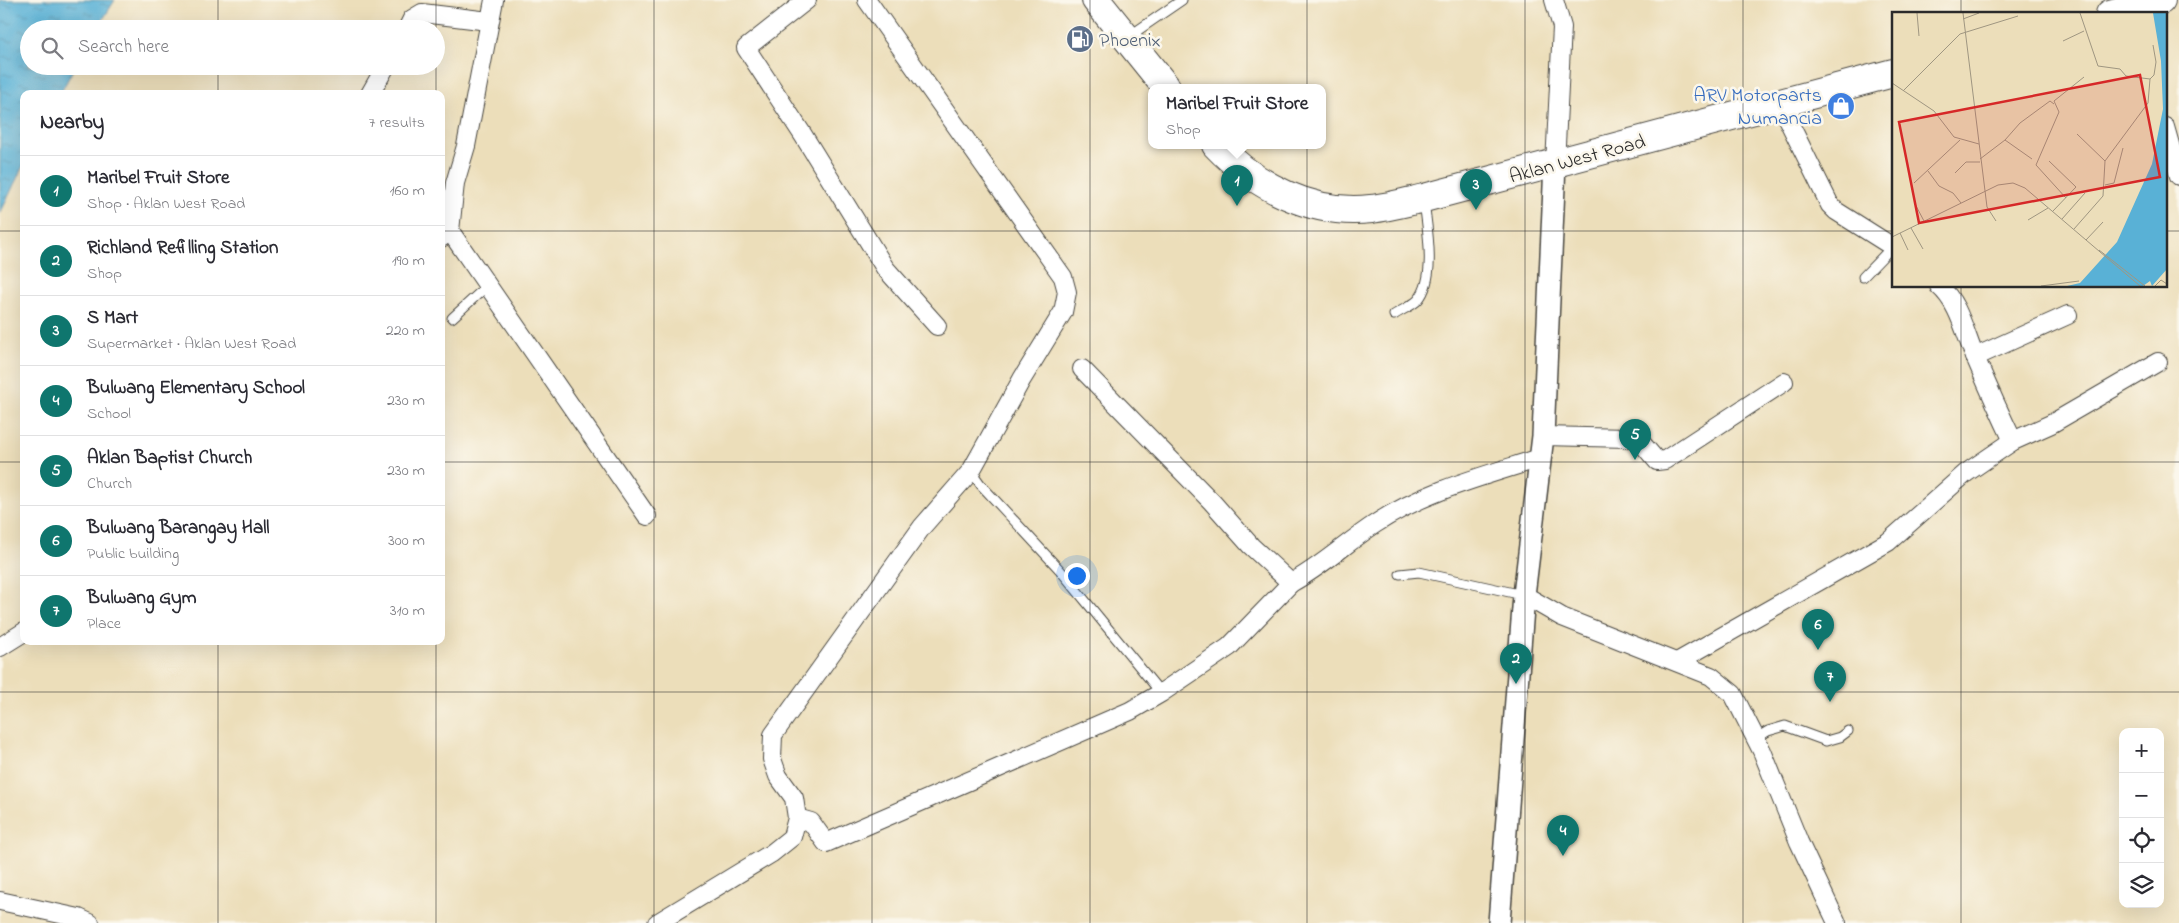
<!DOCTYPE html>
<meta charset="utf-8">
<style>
body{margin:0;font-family:"Indie Flower",sans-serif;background:#f7f7f7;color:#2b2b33}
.controls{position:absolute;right:15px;bottom:15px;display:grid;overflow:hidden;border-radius:10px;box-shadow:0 5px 20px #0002}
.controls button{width:45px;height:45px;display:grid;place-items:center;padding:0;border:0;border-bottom:1px solid #e1e1e2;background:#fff;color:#2b2b33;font:25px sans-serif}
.you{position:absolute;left:1076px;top:575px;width:18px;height:18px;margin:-12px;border:4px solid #fff;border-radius:50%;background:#1a73e8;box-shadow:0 0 0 8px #1a73e833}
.badge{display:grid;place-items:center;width:32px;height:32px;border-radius:50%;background:#0f766e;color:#fff;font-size:16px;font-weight:700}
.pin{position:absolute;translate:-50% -41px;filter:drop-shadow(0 1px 2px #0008)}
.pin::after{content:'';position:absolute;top:26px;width:18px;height:15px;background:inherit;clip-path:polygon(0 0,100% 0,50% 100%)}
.popup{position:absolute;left:1148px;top:84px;width:178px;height:65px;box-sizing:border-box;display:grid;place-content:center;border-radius:10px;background:#fff;filter:drop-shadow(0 1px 4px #0005);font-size:16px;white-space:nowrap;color:#7c7c81}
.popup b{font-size:19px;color:#2b2b33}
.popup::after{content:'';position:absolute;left:50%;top:100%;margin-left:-10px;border:10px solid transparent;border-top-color:#fff}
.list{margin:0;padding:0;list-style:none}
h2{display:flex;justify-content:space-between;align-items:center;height:65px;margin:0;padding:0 20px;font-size:21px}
h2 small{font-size:16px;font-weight:400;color:#7c7c81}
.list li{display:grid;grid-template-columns:32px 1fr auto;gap:15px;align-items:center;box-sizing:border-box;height:70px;padding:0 20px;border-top:1px solid #e1e1e2}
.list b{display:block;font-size:19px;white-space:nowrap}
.list p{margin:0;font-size:16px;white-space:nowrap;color:#7c7c81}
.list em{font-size:16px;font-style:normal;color:#7c7c81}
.icon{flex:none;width:28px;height:28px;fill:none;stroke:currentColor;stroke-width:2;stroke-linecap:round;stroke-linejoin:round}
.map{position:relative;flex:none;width:2179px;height:923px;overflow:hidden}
.search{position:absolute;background:#fff;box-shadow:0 5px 20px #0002;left:20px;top:20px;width:425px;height:55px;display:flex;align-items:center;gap:12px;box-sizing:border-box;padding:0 18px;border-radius:28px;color:#7c7c81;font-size:19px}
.panel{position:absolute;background:#fff;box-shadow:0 5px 20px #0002;left:20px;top:90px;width:425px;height:555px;border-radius:10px}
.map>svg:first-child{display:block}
.water{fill:url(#water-ripples);stroke:#426e80}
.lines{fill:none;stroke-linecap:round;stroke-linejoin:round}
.service-casing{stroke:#484640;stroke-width:11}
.minor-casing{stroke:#484640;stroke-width:20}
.tertiary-casing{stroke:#484640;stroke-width:24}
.primary-casing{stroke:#484640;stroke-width:30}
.service{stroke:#fff;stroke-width:9}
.minor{stroke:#fff;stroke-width:18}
.tertiary{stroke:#fff;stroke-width:21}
.primary{stroke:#fff;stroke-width:28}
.grid{fill:none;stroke:#2b2b2b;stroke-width:1;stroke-opacity:0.55}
.labels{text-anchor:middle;stroke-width:5;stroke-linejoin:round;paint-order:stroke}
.service-label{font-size:20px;fill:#4e5e75;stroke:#fbf7ec;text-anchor:start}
.shop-label{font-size:20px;fill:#366cbe;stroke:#fbf7ec;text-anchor:end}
.street-label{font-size:20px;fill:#2b2b2b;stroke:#fbf7ec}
.inset-road{fill:none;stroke:#9f9681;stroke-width:1}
.view{fill:#d62828;fill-opacity:0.15;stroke:#d62828;stroke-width:2.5}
.inset-edge{fill:none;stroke:#2b2b2b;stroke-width:2.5}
</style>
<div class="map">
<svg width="2179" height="923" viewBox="0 0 2179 923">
<defs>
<pattern id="water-ripples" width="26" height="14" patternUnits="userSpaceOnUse" patternTransform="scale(1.25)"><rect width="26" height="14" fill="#59b1d6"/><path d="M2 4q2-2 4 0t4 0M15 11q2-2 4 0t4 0" fill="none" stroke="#4a90ae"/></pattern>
</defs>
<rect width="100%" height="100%" fill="#fbf7ec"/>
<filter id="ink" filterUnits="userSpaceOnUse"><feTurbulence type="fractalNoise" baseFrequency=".02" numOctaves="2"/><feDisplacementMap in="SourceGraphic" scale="10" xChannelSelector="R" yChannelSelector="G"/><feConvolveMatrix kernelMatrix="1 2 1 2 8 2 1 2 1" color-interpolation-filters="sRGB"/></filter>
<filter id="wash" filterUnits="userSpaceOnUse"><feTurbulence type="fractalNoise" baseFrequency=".0096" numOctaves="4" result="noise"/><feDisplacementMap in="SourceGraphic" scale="20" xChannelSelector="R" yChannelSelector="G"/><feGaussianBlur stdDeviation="1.12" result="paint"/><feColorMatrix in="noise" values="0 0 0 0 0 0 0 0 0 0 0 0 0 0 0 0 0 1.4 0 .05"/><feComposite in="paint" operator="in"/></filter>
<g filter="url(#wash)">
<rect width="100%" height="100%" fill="#ecdeba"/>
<!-- water -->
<polygon class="water" points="0,0 115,0 97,29 29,29 29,66 75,66 60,94 24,94 24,164 0,214"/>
</g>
<g filter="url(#ink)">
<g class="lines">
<!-- service casing -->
<g class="service-casing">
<g id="service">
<polyline points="1128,37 1182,0"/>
<polyline points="1863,277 1892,247"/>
<path d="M1394 315C1401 310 1412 306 1418 300 1437 278 1427 228 1424 201"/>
<polyline points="452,318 488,285"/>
<polyline points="971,471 981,485 1060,570 1161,693"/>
<polyline points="1400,574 1419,572 1523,595"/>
<polyline points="1755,739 1768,731 1785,726 1826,741 1840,737 1848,731"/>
</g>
</g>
<!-- minor casing -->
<g class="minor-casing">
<g id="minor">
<polyline points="807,0 746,48 803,135 885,268 937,326"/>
<polyline points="1554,0 1562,27 1555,164"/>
<polyline points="407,29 412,19 422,13 489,21"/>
<polyline points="370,94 386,66"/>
<polyline points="1780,104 1830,205 1836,211 1893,247"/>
<polyline points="2165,127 2179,176"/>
<polyline points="450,231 647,516"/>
<polyline points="441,238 450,231 455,183 466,146 494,0"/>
<path d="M1939 286C1960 304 1965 335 1976 359 1988 387 2000 414 2013 441"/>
<polyline points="1975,357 2068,315"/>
<path d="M1082 369 1212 502 1251 546 1291 583C1321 567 1346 543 1375 524 1425 491 1484 476 1540 458"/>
<polyline points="1543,436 1628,438 1639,440 1657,461 1665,460 1784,382"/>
<polyline points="1524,595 1562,617 1711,676 1733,694 1762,751 1799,842 1837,923"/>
<polyline points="0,647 24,632"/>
<polyline points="1677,662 1888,542 1966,473 2013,441 2051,424 2158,362"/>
<polyline points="797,818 811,822 826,843 1130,711 1161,693 1229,647 1291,583"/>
<polyline points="0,901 79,918 90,923"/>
<polyline points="657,923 772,853 792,837 797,818 794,798 778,776 772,759 773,735 922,527 971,471 1022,379 1063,312 1067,292 1063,277 867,0"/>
</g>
</g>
<!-- tertiary casing -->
<g class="tertiary-casing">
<polyline id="tertiary" points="1499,923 1524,595 1543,436 1555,164"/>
</g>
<!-- primary casing -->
<g class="primary-casing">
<g id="primary">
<polyline points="1096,0 1166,87"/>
<polyline points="2110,14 2161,0"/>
<path d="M1216 145C1255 186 1313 216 1371 209 1389 207 1407 202 1424 198L1893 73"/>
</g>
</g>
<!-- service -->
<use href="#service" class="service"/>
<!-- minor -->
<use href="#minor" class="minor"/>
<!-- tertiary -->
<use href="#tertiary" class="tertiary"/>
<!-- primary -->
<use href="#primary" class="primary"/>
</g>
</g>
<!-- grid -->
<path class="grid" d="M218 0V29M436 0V29M654 0V923M872 0V923M1090 0V923M1307 0V923M1525 0V923M1743 0V923M1961 0V14M218 66V94M436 66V94M0 231H24M441 231H1893M2165 231H2179M1961 286V923M0 462H24M441 462H2179M218 641V923M436 641V923M0 692H2179"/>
<!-- icons -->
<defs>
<g id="fuel-disc" transform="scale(1.4375)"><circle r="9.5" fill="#5c6f8a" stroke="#fbf7ec"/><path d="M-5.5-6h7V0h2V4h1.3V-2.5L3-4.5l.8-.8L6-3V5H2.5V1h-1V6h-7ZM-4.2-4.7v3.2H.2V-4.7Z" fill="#fff"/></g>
<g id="shop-disc" transform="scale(1.4375)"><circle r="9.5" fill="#3f7fe0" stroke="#fbf7ec"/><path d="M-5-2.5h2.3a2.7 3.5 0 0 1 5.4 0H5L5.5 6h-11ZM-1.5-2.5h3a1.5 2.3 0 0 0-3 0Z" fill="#fff"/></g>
</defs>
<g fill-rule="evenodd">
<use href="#fuel-disc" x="1080" y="39"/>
<use href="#shop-disc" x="1841" y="106"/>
</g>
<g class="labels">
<!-- service labels -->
<g class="service-label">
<text x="1099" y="46">Phoenix</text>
</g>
<!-- shop labels -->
<g class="shop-label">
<text x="1822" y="101">ARV Motorparts<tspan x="1822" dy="23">Numancia</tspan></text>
</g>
<!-- street labels -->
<g class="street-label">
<text transform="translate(1577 158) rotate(-15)" y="7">Aklan West Road</text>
</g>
</g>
<!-- overview -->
<g transform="translate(1892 12)">
<rect width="275" height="275" fill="#ecdeba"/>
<path d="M261 1H275V257L260 274 258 269 251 274H175L188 271 225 230 260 152 271 97 269 49Z" fill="#59b1d6"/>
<path class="inset-road" d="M25 1 27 24M71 1 95 195 104 209M188 1 206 54 228 57 234 64 258 67 262 63 264 50 261 33M71 7 87 1M171 29 192 19M0 71 42 99 62 125 87 132M11 79 68 22 126 4M185 122 213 149M113 128 128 111 158 89 162 92M88 147 113 128 140 147M157 149 184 175 161 199M36 159 47 174 61 181 69 191M63 161 74 150H88M22 171 68 128M213 173 222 171 231 136M174 186 144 153 167 100 162 89 192 65M23 192 32 209M170 207 193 181M136 208 156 196M19 216 31 237M182 217 211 184 213 149 256 91 258 67M8 221 16 238M0 225 106 173 121 171 133 176 248 274M194 228 211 210M207 238 253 274M149 274 187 269M263 274 269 268 275 272"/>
<path class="view" d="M248 63 268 165 27 211 7 110Z"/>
<rect width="275" height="275" class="inset-edge"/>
</g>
</svg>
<div class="controls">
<button>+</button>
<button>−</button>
<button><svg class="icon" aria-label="locate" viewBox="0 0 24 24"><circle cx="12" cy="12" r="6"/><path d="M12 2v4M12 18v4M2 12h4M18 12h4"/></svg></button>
<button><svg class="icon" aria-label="layers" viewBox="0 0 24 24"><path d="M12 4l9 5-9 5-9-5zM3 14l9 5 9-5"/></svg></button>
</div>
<div class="you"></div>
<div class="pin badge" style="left:1237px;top:206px">1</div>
<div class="popup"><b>Maribel Fruit Store</b>Shop</div>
<div class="pin badge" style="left:1516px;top:684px">2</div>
<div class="pin badge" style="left:1476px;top:210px">3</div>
<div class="pin badge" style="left:1563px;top:856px">4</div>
<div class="pin badge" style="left:1635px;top:460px">5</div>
<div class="pin badge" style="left:1818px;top:650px">6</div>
<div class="pin badge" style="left:1830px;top:702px">7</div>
<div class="search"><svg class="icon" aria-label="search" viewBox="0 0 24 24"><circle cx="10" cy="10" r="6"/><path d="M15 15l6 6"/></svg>Search here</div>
<section class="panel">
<h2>Nearby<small>7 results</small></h2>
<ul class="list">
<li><span class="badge">1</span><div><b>Maribel Fruit Store</b><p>Shop · Aklan West Road</p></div><em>160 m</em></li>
<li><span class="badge">2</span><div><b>Richland Refilling Station</b><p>Shop</p></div><em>190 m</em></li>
<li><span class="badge">3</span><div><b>S Mart</b><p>Supermarket · Aklan West Road</p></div><em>220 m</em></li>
<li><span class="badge">4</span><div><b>Bulwang Elementary School</b><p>School</p></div><em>230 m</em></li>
<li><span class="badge">5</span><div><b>Aklan Baptist Church</b><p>Church</p></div><em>230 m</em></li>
<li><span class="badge">6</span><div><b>Bulwang Barangay Hall</b><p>Public building</p></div><em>300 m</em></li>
<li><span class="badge">7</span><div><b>Bulwang Gym</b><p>Place</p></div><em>310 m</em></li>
</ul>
</section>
</div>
